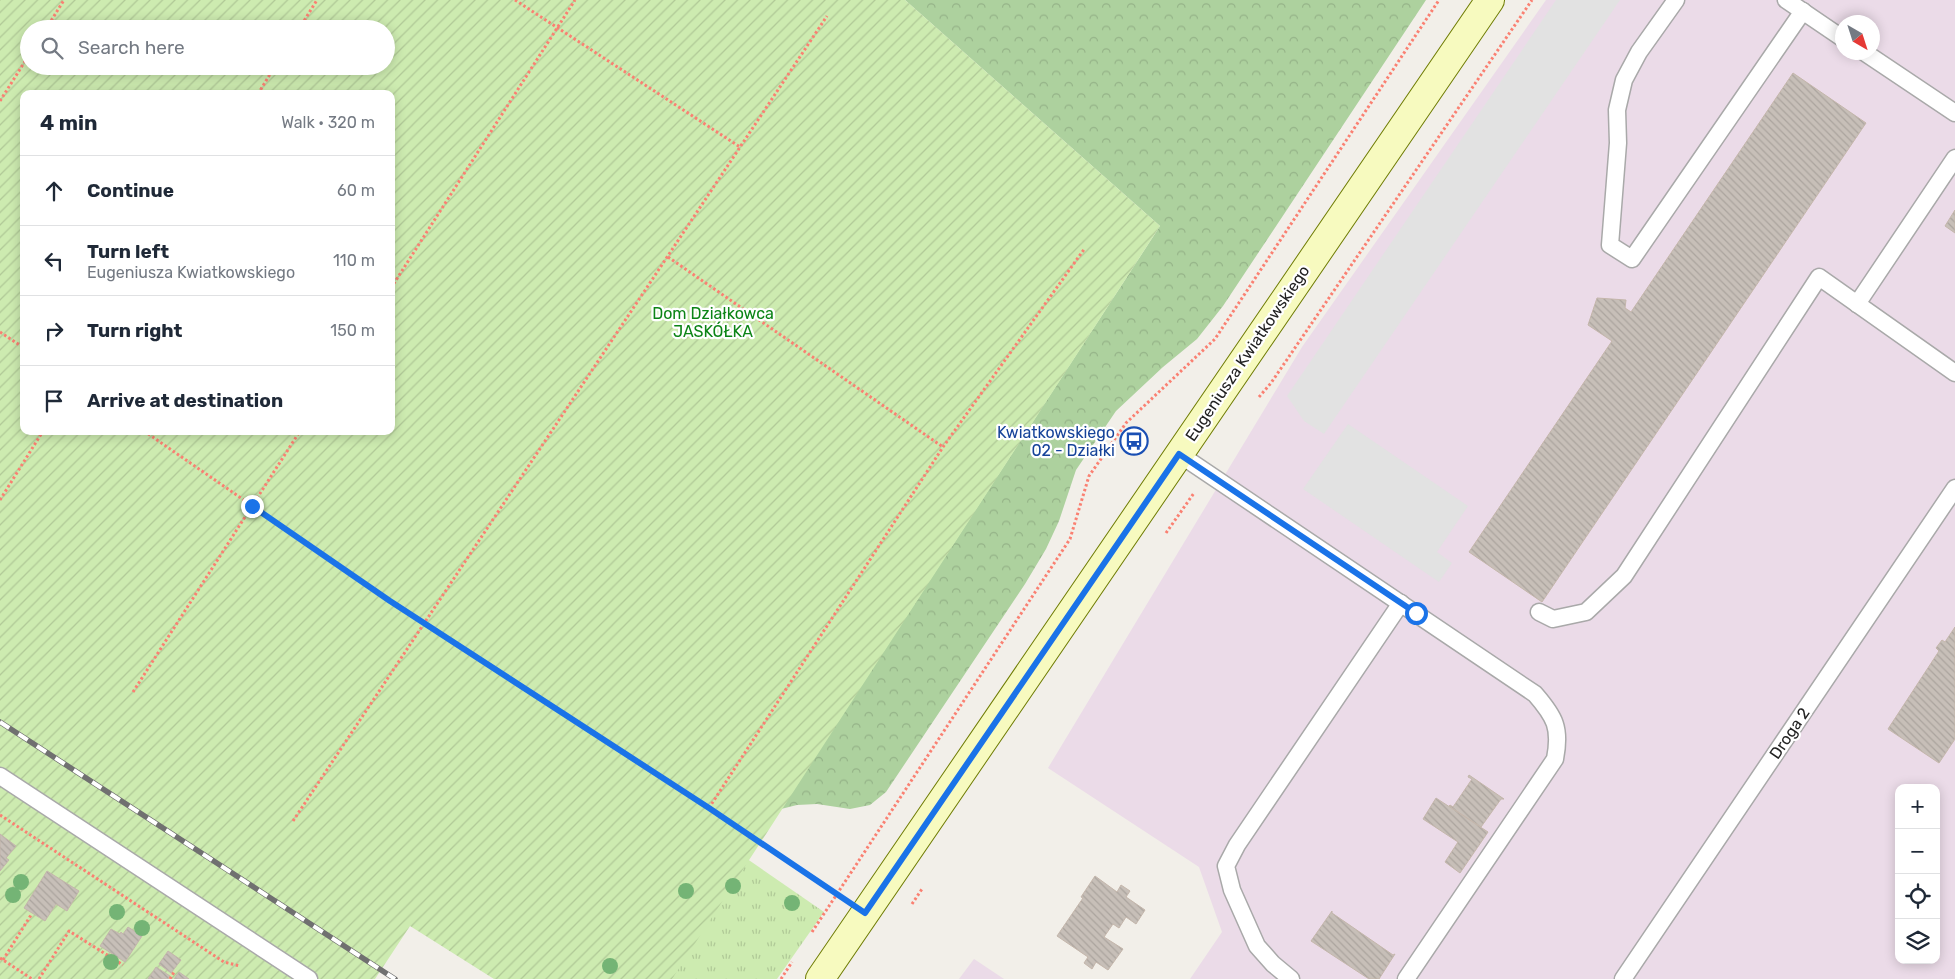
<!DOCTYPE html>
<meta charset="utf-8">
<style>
body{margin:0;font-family:Rubik,sans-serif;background:#f6f6f7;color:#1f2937}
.controls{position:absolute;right:15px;bottom:15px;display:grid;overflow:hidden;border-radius:10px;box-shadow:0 2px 12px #0003}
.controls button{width:45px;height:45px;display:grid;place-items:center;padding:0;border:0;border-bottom:1px solid #e0e1e3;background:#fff;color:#1f2937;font:25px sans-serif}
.compass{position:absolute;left:1835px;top:15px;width:45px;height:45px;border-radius:50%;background:#fff;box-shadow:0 2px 12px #0003;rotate:141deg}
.stop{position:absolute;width:15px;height:15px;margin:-11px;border:4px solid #1a73e8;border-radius:50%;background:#fff}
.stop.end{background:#1a73e8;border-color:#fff;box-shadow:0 1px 5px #0008}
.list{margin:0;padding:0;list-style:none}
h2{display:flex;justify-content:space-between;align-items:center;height:65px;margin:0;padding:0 20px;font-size:21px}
h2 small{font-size:16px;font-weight:400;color:#747a83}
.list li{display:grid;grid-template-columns:32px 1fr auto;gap:15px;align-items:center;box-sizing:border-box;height:70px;padding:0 20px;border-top:1px solid #e0e1e3}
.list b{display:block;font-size:19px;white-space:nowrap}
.list p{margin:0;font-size:16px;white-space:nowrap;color:#747a83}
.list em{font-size:16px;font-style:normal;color:#747a83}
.icon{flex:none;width:28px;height:28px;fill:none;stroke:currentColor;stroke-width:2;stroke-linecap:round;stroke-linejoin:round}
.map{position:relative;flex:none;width:1955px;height:979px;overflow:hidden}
.search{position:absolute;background:#fff;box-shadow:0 2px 12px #0003;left:20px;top:20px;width:375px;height:55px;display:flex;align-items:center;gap:12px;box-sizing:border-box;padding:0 18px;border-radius:28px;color:#747a83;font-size:19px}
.panel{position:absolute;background:#fff;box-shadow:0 2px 12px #0003;left:20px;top:90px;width:375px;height:345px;border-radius:10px}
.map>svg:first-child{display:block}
.industrial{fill:#ebdbe8;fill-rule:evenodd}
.grass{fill:url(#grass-tufts)}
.forest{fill:url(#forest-crowns)}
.garden{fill:url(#garden-furrows);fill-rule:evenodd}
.parking{fill:#e2e2e2}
.building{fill:url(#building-back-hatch);stroke:#c4b6ab}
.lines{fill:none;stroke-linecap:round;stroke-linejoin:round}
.service-casing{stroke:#a9a9a9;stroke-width:19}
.secondary-casing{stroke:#707d05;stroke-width:30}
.path{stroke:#fa8072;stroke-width:3;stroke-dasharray:2.5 2.5;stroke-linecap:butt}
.service{stroke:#fff;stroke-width:16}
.secondary{stroke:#f7fabf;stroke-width:28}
.rail-casing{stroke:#707070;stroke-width:5.5}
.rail{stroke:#fff;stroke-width:4;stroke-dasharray:11;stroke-linecap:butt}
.tree{fill:#74b475}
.route{stroke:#1a73e8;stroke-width:6}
.labels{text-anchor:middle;stroke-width:4.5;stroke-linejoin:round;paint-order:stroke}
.park-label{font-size:16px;fill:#0c8416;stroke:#fff}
.street-label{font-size:16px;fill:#222;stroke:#fff}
.transit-label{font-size:16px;fill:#164399;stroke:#fff;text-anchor:end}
</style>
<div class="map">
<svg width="1955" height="979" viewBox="0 0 1955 979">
<defs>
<pattern id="grass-tufts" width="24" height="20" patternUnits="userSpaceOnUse" patternTransform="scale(1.25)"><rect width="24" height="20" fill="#cdebb0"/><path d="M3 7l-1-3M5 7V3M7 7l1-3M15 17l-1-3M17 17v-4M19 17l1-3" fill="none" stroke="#b0c997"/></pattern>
<pattern id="forest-crowns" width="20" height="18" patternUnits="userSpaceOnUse" patternTransform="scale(1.25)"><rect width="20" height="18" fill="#add19e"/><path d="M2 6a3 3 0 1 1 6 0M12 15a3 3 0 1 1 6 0" fill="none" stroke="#95b388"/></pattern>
<pattern id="garden-furrows" width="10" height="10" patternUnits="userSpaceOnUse" patternTransform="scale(1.25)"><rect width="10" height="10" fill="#cdebb0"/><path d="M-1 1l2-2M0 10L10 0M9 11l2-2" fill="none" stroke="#b0c997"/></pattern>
<pattern id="building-back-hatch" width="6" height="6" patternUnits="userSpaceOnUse" patternTransform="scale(1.25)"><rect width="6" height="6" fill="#c7bfb8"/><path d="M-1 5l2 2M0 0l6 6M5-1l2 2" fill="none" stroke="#aba49e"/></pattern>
</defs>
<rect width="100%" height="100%" fill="#f2efe9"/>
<!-- industrial -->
<g class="industrial">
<path d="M1546 0H1955V979H1190L1222 932 1199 867 1048 768 1302 347ZM1842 22H1872V52H1842ZM1899 788H1936V960H1899Z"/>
<polygon points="974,959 1004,979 959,979"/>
</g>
<!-- grass -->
<polygon class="grass" points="695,823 824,912 777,979 588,979"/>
<!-- forest -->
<polygon class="forest" points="905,0 1426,0 1223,306 1197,339 1163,367 1116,411 1076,470 1059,521 1046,549 1025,584 886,792 870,805 850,809 817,804 797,805 781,809 1160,226"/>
<!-- garden -->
<path class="garden" d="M0 0H905L1160 226 672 979H494L410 926 375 979H0ZM29 29H386V66H29ZM24 94H391V431H24Z"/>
<!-- parking -->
<g class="parking">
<polygon points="1556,0 1620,0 1324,434 1304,421 1287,396"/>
<polygon points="1348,424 1468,506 1437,552 1452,563 1439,582 1303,489"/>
</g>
<!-- building -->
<g class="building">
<polygon points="1793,73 1866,123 1542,602 1469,552 1612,341 1588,325 1597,298 1626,300 1625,308 1631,312"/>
<polygon points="1955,210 1955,233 1945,226"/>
<polygon points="1955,627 1955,739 1939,763 1888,729 1939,651 1936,648 1942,640 1945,642"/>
<polygon points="1469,775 1504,799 1501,799 1481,827 1449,806 1450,805 1453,807 1472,779 1468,777"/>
<polygon points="1436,798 1488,832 1460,873 1445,862 1458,842 1423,819"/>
<polygon points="0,834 16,846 6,858 9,860 0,871"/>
<polygon points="47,871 79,891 67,911 56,904 45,921 24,908"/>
<polygon points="1095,876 1117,892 1121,885 1130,891 1126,897 1145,910 1136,924 1126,917 1119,928 1113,924 1104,937 1123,949 1108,970 1096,962 1092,969 1084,963 1088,957 1057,936 1083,898 1081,897"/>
<polygon points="1332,911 1332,913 1393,955 1395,954 1379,979 1369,979 1311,941"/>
<polygon points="128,927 142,936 125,962 100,946 111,929 120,934 121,932 123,934"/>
<polygon points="168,951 181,960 171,973 159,964"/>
<polygon points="156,967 170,976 168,979 148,979"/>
<polygon points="179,972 189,979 174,979"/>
</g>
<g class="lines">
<!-- service casing -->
<g class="service-casing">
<g id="service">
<polyline points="1676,0 1639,52 1624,80 1617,110 1618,143 1610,245 1632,259 1803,11"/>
<polyline points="1786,0 1842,38"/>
<polyline points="1864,52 1955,113"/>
<polyline points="1857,304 1955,158"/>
<path d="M1179 454 1535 694C1555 717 1561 728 1555 759L1406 979"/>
<polyline points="1539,612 1553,619 1586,612 1624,576 1819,277 1955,373"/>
<polyline points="0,776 309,979"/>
<polyline points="1291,979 1273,964 1257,946 1232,890 1226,866 1237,845 1401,603"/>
<polyline points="1623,979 1955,488"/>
</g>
</g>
<!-- secondary casing -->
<g class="secondary-casing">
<polyline id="secondary" points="820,979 1490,0"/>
</g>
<!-- path -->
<g class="path">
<polyline points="515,0 740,147"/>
<polyline points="46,29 64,0"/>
<polyline points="299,29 317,0"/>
<polyline points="258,94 275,66"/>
<polyline points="0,101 29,55"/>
<polyline points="668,257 943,447"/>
<polyline points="391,288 575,0"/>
<polyline points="0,332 24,348"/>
<polyline points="1259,397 1271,383 1532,0"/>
<polyline points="144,431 390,601 709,808 837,895"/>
<polyline points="0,500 43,431"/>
<polyline points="1166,533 1194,493"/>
<polyline points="133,692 300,431"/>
<polyline points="709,808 943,447 1085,248"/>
<polyline points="0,815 224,962 240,966"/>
<polyline points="293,821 827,16"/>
<polyline points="912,904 922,889"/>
<polyline points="812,932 1070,539 1089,476 1126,423 1215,339 1439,0"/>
<polyline points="0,958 32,979"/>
<polyline points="3,960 31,915"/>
<polyline points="39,979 69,931 123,965"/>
<polyline points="170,979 174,972"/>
<polyline points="781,979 792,962"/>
</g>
<!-- service -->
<use href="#service" class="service"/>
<!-- secondary -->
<use href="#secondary" class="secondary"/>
<!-- rail casing -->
<g class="rail-casing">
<polyline id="rail" points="0,722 395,979"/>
</g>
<!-- rail -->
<use href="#rail" class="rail"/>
</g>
<!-- trees -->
<g class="tree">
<circle cx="21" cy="882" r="8"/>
<circle cx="733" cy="886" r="8"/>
<circle cx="686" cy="891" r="8"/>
<circle cx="13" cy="895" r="8"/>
<circle cx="792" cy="903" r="8"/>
<circle cx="117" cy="912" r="8"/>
<circle cx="142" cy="928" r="8"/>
<circle cx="111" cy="962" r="8"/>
<circle cx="610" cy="966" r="8"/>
</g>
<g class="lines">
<!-- route -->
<polyline class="route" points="252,506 390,601 709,808 865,913 1179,454 1416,613"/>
</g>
<!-- icons -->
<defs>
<g id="bus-ring" transform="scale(1.4375)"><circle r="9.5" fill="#fff" stroke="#1a4fb4" stroke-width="1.5"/><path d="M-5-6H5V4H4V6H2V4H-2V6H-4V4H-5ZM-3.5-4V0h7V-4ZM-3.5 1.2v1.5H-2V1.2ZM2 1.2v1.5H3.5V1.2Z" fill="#1a4fb4"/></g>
</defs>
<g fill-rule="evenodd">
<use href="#bus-ring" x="1134" y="441"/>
</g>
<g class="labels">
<!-- park labels -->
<g class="park-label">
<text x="713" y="319">Dom Działkowca<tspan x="713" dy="18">JASKÓŁKA</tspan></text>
</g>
<!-- street labels -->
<g class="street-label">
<text transform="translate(1247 353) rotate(-56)" y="6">Eugeniusza Kwiatkowskiego</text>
<text transform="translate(1789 733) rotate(-56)" y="6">Droga 2</text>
</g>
<!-- transit labels -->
<g class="transit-label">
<text x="1115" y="438">Kwiatkowskiego<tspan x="1115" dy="18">02 - Działki</tspan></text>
</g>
</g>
</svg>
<div class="controls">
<button>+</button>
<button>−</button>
<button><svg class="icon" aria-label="locate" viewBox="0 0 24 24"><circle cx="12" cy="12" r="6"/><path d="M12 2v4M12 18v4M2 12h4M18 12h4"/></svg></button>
<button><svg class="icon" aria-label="layers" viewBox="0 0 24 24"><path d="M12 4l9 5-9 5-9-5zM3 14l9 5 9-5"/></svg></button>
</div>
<svg class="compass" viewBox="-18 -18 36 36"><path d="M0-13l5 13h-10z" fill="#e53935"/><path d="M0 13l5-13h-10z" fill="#747a83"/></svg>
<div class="stop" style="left:1416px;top:613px"></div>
<div class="stop end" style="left:252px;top:506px"></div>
<div class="search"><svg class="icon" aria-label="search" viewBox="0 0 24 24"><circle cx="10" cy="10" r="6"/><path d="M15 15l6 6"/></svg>Search here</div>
<section class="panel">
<h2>4 min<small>Walk · 320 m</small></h2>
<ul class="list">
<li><svg class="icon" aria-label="ahead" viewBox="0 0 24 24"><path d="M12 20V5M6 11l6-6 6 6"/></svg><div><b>Continue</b></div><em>60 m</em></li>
<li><svg class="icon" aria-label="left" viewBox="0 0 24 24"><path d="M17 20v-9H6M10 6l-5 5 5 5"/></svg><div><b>Turn left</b><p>Eugeniusza Kwiatkowskiego</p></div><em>110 m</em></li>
<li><svg class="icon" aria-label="right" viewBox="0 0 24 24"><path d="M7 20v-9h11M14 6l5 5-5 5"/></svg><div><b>Turn right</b></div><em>150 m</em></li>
<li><svg class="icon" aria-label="arrive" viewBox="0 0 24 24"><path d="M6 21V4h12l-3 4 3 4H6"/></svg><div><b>Arrive at destination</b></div></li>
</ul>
</section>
</div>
